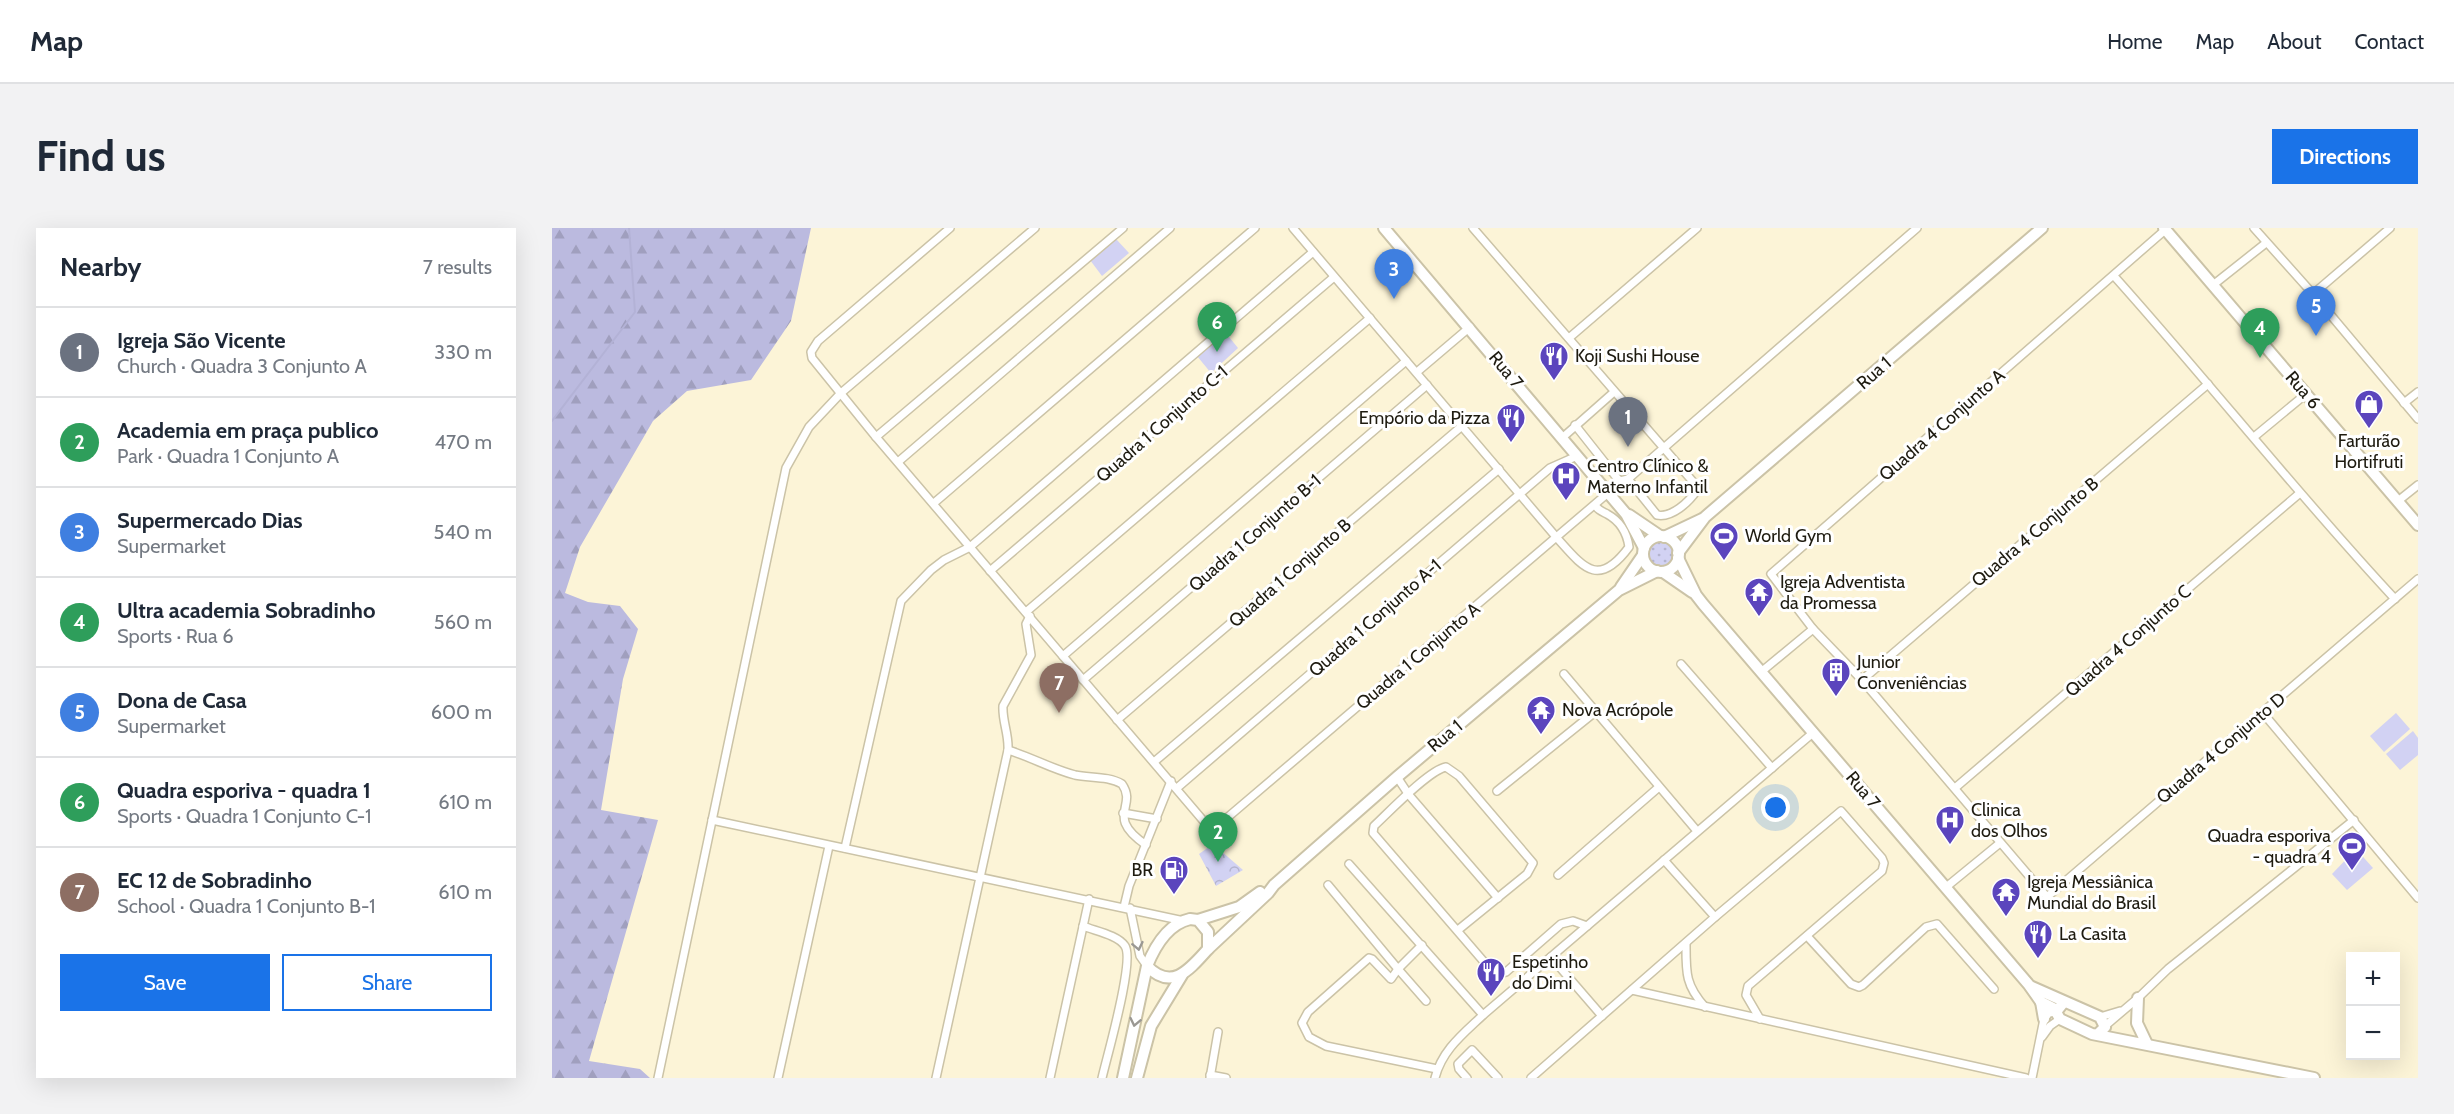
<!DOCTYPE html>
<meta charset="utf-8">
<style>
body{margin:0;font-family:Cabin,sans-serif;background:#f2f2f3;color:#1f2937}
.controls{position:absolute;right:18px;bottom:18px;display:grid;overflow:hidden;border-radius:0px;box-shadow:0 6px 24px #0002}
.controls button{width:54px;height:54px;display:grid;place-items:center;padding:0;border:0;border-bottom:2px solid #e0e1e3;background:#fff;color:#1f2937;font:30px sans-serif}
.you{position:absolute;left:1224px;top:580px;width:21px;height:21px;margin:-15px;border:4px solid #fff;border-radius:50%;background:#1a73e8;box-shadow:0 0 0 9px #1a73e833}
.badge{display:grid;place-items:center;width:39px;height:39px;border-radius:50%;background:#1a73e8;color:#fff;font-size:20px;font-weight:700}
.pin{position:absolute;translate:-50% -50px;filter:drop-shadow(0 2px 3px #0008)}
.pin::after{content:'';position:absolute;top:32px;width:21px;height:18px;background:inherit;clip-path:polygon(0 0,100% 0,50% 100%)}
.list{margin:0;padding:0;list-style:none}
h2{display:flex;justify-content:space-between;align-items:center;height:78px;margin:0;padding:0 24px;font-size:26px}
h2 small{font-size:20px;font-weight:400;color:#747a83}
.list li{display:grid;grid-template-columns:39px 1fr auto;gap:18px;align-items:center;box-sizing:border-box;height:90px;padding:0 24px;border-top:2px solid #e0e1e3}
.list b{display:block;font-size:22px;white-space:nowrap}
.list p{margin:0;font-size:20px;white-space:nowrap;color:#747a83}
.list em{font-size:20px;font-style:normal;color:#747a83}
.actions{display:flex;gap:12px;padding:18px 24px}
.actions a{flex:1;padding:14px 0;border:2px solid #1a73e8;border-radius:0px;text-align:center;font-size:21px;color:#1a73e8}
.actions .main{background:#1a73e8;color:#fff}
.map{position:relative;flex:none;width:1866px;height:850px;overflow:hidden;border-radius:0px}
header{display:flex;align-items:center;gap:36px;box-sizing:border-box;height:84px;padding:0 30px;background:#fff;border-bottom:2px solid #e0e1e3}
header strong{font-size:28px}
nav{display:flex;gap:33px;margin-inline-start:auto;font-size:21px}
.intro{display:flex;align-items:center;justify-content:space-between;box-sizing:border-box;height:144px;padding:0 36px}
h1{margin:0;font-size:42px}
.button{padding:15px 27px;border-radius:0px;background:#1a73e8;color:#fff;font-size:21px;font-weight:700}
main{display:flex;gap:36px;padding:0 36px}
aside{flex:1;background:#fff;border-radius:0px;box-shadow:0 6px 24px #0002}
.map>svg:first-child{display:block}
.grass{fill:url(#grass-dots)}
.forest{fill:url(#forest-firs)}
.park{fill:url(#park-crowns)}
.pitch{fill:#d2d2f3}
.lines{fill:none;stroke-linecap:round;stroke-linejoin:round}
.stream{stroke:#b3b2d6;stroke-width:2}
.street-casing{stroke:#cbc3a7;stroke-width:10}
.secondary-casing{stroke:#cbc3a7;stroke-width:14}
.street{stroke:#fff;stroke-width:7}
.secondary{stroke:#fff;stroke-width:10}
.oneway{stroke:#9a9893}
.labels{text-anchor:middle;stroke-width:6;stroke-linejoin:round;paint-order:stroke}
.poi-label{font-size:18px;fill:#1e1b10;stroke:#fff;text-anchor:start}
.street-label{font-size:18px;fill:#1e1b10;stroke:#fff}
</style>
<header>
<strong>Map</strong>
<nav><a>Home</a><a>Map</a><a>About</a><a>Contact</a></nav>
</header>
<div class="intro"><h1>Find us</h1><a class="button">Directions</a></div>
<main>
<aside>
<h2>Nearby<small>7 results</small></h2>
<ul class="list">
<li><span class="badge" style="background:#6b7280">1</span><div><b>Igreja São Vicente</b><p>Church · Quadra 3 Conjunto A</p></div><em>330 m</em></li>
<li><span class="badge" style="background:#2e9e5b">2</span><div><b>Academia em praça publico</b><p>Park · Quadra 1 Conjunto A</p></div><em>470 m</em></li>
<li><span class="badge" style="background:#3f7fe0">3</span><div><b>Supermercado Dias</b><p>Supermarket</p></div><em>540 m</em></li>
<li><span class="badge" style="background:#2e9e5b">4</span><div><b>Ultra academia Sobradinho</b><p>Sports · Rua 6</p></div><em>560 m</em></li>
<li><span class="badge" style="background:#3f7fe0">5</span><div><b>Dona de Casa</b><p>Supermarket</p></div><em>600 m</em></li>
<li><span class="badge" style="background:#2e9e5b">6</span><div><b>Quadra esporiva - quadra 1</b><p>Sports · Quadra 1 Conjunto C-1</p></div><em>610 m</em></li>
<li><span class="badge" style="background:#8d6e63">7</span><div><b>EC 12 de Sobradinho</b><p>School · Quadra 1 Conjunto B-1</p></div><em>610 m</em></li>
</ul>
<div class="actions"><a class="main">Save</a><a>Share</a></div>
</aside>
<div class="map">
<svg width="1866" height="850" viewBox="0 0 1866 850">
<defs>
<pattern id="grass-dots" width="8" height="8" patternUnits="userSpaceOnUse" patternTransform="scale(1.5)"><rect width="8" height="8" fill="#d2d2f3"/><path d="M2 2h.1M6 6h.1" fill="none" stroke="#b4b4cf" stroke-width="1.8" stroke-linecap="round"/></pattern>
<pattern id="forest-firs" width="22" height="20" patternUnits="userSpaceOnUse" patternTransform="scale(1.5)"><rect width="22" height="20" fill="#bbbadf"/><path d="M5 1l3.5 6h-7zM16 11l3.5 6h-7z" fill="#a09fbe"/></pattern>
<pattern id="park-crowns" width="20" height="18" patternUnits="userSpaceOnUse" patternTransform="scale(1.5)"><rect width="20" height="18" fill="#d2d2f3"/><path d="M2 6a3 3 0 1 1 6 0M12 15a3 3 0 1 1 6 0" fill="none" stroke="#b4b4cf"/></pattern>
</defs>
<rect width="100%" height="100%" fill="#fcf4d7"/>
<!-- grass -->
<circle class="grass" cx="1108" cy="326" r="15"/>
<!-- forest -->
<polygon class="forest" points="0,0 259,0 239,93 199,152 135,163 101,193 28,319 13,365 36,374 68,378 86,401 71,451 49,582 106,592 37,833 88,841 98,850 0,850"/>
<!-- park -->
<polygon class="park" points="661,616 691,642 664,658 647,626"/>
<!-- pitch -->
<g class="pitch">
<polygon points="564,11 577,25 550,48 538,32"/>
<polygon points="673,104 686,120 659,145 645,128"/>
<polygon points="1844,485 1858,501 1832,524 1818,508"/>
<polygon points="1861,503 1866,510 1866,527 1848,542 1834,526"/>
<polygon points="1804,621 1821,640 1795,662 1780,646"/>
</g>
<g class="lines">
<!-- stream -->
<polyline class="stream" points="0,193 83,84 77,0"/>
<!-- street casing -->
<g class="street-casing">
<g id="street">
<polyline points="398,0 266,113 259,124 260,130 324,209 655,597 666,597 676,589 1056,265"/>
<path d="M741 0 1005 310C1031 339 1046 361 1077 319 1075 305 1068 293 1055 286 1049 283 1046 282 1043 277"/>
<path d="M921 0 1143 256 1145 262C1137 274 1120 290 1105 287L1076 251"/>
<polyline points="1702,0 1761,66 1866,191"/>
<polyline points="1613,2 1219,346 1261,401 1310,452 1495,669 1866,351"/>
<path d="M1562 48C1657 154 1746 267 1843 371"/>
<polyline points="1661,57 1714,15"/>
<polyline points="1761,66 1838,0"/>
<polyline points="1017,110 1145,0"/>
<polyline points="865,144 918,99"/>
<polyline points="1852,175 1866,164"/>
<polyline points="1023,197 1065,250 1068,253 1076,251 1365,0"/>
<polyline points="324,209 571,0"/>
<polyline points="1702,209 1754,166"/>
<polyline points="1010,210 1062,164"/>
<polyline points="346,234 618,0"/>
<polyline points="1846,273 1866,257"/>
<polyline points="382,275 703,0"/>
<polyline points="438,343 782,49"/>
<polyline points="474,384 818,90"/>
<polyline points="511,428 854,133"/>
<polyline points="1129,436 1220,540"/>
<polyline points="1209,444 1261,401"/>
<polyline points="1012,446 1145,603"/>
<polyline points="531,452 875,157"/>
<polyline points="1310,452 1656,156"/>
<polyline points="1711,485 1866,670"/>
<polyline points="565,492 910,198"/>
<path d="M456 522C479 529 500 541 523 547 538 550 557 548 570 556 586 579 552 588 594 617"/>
<polyline points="602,534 947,241"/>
<polyline points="845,549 857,567 946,670"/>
<polyline points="625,560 998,240 1025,228"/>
<polyline points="1403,560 1748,265"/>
<polyline points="945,563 1043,484"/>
<polyline points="571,585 605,591"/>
<polyline points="160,592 632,693"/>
<polyline points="293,620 349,373 379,342 392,332 418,319 761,24"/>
<polyline points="1112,632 1163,689"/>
<polyline points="797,636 931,787"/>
<polyline points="1006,647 1107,559"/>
<polyline points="776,657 846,741 870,717"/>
<polyline points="1393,660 1448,615"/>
<polyline points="572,679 577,658 619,553"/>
<polyline points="578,680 588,728 595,738"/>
<path d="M531 698C543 703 566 707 573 718 583 733 555 828 550 850"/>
<path d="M906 702 975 646 981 635 907 548 894 539C877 542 836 585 822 598L821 605 939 742 944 746 954 744 1009 696 1021 693 1035 698"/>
<polyline points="1255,708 1299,756 1307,759 1311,757 1374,699 1385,696 1442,761"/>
<path d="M1134 715C1134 744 1133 757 1153 779"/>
<polyline points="999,729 1050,788"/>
<polyline points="1080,762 1474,850"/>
<polyline points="874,773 846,741 839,751 820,731 817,730 756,784 750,795 757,809 774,818 885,841"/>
<polyline points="1548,789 1568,783"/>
<polyline points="1553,798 1586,770 1616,741 1802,592"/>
<polyline points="1490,809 1498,798 1508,791"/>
<polyline points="658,847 674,850"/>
<polyline points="106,850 234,240 257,199 289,165 483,0"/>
<polyline points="226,850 277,618"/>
<path d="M384 850 456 522C457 506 450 493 451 478L479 427 474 396 478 388"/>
<polyline points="498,850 537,671"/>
<polyline points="658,850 666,804"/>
<path d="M883 850C890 822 911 806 931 787L1262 504"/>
<polyline points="915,850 907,841 906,836 920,822 946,850"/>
<polyline points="979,850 1163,689 1289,583 1330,630 1332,635 1330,643 1196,758 1194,767 1208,791"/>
<polyline points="1480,850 1492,791 1497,785 1504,784"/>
</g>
</g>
<!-- secondary casing -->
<g class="secondary-casing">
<g id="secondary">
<polyline points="832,0 1074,286 1092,320"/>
<polyline points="1612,0 1866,297"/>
<polyline points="1077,287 1108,308"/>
<circle cx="1109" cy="326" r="18"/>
<polyline points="1112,309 1150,291"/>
<polyline points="1126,325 1153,289 1490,0"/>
<polyline points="1126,330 1144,367 1151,376 1477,757 1489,774 1505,782"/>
<polyline points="1111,344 1140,364"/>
<polyline points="1069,359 1091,327"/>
<path d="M638 691 646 692 656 704V721C638 741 620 764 595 738 603 718 616 696 638 691Z"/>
<polyline points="646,692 687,679 708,664"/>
<polyline points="656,721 716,665 722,657 845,549 1067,362 1105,343"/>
<polyline points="1480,759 1548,789 1553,799 1546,806"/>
<polyline points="1586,770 1585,795 1595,816"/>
<polyline points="1489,774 1492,791"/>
<polyline points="1512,774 1504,784 1508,791 1540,806 1762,850"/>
<polyline points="571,850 595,738"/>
<polyline points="585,850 599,798 630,747"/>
</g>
</g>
<!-- street -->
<use href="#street" class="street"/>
<!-- secondary -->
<use href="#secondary" class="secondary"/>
</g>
<!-- one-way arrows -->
<defs><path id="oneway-chevron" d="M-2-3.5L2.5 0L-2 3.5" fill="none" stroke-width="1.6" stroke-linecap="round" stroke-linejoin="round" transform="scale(1.5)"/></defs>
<g class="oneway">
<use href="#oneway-chevron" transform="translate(586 718) rotate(78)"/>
<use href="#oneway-chevron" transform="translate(583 794) rotate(102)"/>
</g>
<!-- icons -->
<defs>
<g id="restaurant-pin" transform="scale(1.5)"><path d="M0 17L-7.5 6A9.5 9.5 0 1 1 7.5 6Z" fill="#5b45bd" stroke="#fff"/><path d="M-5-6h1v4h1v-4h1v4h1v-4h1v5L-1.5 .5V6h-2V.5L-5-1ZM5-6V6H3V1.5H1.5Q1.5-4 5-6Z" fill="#fff"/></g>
<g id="shop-pin" transform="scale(1.5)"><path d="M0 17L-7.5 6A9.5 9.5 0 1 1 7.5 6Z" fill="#5b45bd" stroke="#fff"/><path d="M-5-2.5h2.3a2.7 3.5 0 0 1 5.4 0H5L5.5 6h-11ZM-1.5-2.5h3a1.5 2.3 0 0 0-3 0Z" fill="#fff"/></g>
<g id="hospital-pin" transform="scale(1.5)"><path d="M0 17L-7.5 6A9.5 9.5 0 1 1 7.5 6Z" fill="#5b45bd" stroke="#fff"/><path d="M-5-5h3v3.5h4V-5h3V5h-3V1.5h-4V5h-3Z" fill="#fff"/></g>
<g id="stadium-pin" transform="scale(1.5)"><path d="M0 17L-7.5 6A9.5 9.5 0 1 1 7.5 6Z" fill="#5b45bd" stroke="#fff"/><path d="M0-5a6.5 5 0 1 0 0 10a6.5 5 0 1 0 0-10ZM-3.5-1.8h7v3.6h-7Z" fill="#fff"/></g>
<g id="temple-pin" transform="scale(1.5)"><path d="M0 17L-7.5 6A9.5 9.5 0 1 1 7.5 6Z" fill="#5b45bd" stroke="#fff"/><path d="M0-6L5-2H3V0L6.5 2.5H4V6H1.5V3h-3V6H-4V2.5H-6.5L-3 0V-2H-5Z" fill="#fff"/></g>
<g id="building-pin" transform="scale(1.5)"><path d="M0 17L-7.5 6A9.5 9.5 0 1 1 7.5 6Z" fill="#5b45bd" stroke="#fff"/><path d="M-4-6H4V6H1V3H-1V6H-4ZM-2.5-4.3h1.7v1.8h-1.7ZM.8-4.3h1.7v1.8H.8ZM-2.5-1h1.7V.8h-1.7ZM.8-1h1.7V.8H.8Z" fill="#fff"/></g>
<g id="fuel-pin" transform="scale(1.5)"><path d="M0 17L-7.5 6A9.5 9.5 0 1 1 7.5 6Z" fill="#5b45bd" stroke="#fff"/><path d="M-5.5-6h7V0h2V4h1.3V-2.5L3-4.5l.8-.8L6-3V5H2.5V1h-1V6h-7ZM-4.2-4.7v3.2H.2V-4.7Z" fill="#fff"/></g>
</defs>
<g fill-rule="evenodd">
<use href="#restaurant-pin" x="1002" y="128"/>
<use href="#shop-pin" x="1817" y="176"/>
<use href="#restaurant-pin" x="959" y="190"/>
<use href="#hospital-pin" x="1014" y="248"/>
<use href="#stadium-pin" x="1172" y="308"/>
<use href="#temple-pin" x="1207" y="364"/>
<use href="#building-pin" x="1284" y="444"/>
<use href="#temple-pin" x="989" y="482"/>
<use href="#hospital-pin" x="1398" y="592"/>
<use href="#stadium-pin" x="1800" y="618"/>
<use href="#fuel-pin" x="622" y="642"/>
<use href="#temple-pin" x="1454" y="664"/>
<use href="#restaurant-pin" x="1486" y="706"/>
<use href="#restaurant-pin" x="939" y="744"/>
</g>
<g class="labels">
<!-- poi labels -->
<g class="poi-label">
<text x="1023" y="134">Koji Sushi House</text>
<text x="938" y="196" text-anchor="end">Empório da Pizza</text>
<text x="1817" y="219" text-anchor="middle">Farturão<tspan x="1817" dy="21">Hortifruti</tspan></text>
<text x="1035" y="244">Centro Clínico &amp;<tspan x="1035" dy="21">Materno Infantil</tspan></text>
<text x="1193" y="314">World Gym</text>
<text x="1228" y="360">Igreja Adventista<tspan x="1228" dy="21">da Promessa</tspan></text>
<text x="1305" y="440">Junior<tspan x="1305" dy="21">Conveniências</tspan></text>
<text x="1010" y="488">Nova Acrópole</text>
<text x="1419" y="588">Clinica<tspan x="1419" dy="21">dos Olhos</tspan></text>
<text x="1779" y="614" text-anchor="end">Quadra esporiva<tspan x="1779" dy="21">- quadra 4</tspan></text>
<text x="601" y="648" text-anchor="end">BR</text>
<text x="1475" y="660">Igreja Messiânica<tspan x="1475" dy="21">Mundial do Brasil</tspan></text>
<text x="1507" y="712">La Casita</text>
<text x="960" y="740">Espetinho<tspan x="960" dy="21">do Dimi</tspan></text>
</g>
<!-- street labels -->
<g class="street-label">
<text transform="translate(954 142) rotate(50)" y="6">Rua 7</text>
<text transform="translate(1322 145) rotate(-41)" y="6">Rua 1</text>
<text transform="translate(1751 162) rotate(49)" y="6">Rua 6</text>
<text transform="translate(610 196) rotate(-41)" y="6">Quadra 1 Conjunto C-1</text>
<text transform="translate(1390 197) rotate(-41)" y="6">Quadra 4 Conjunto A</text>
<text transform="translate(1483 304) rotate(-40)" y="6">Quadra 4 Conjunto B</text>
<text transform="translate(703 305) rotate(-41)" y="6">Quadra 1 Conjunto B-1</text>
<text transform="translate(738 345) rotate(-41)" y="6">Quadra 1 Conjunto B</text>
<text transform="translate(823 390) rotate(-41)" y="6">Quadra 1 Conjunto A-1</text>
<text transform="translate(1576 413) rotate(-41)" y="6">Quadra 4 Conjunto C</text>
<text transform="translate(866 428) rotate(-40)" y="6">Quadra 1 Conjunto A</text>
<text transform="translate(893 508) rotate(-40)" y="6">Rua 1</text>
<text transform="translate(1669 520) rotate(-40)" y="6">Quadra 4 Conjunto D</text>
<text transform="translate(1311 562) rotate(50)" y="6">Rua 7</text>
</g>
</g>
</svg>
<div class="controls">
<button>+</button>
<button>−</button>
</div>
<div class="you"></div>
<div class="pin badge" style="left:1076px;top:219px;background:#6b7280">1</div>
<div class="pin badge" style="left:666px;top:634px;background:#2e9e5b">2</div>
<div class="pin badge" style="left:842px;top:71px;background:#3f7fe0">3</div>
<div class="pin badge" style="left:1708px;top:130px;background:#2e9e5b">4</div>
<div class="pin badge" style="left:1764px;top:108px;background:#3f7fe0">5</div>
<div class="pin badge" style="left:665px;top:124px;background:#2e9e5b">6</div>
<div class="pin badge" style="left:507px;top:485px;background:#8d6e63">7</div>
</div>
</main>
